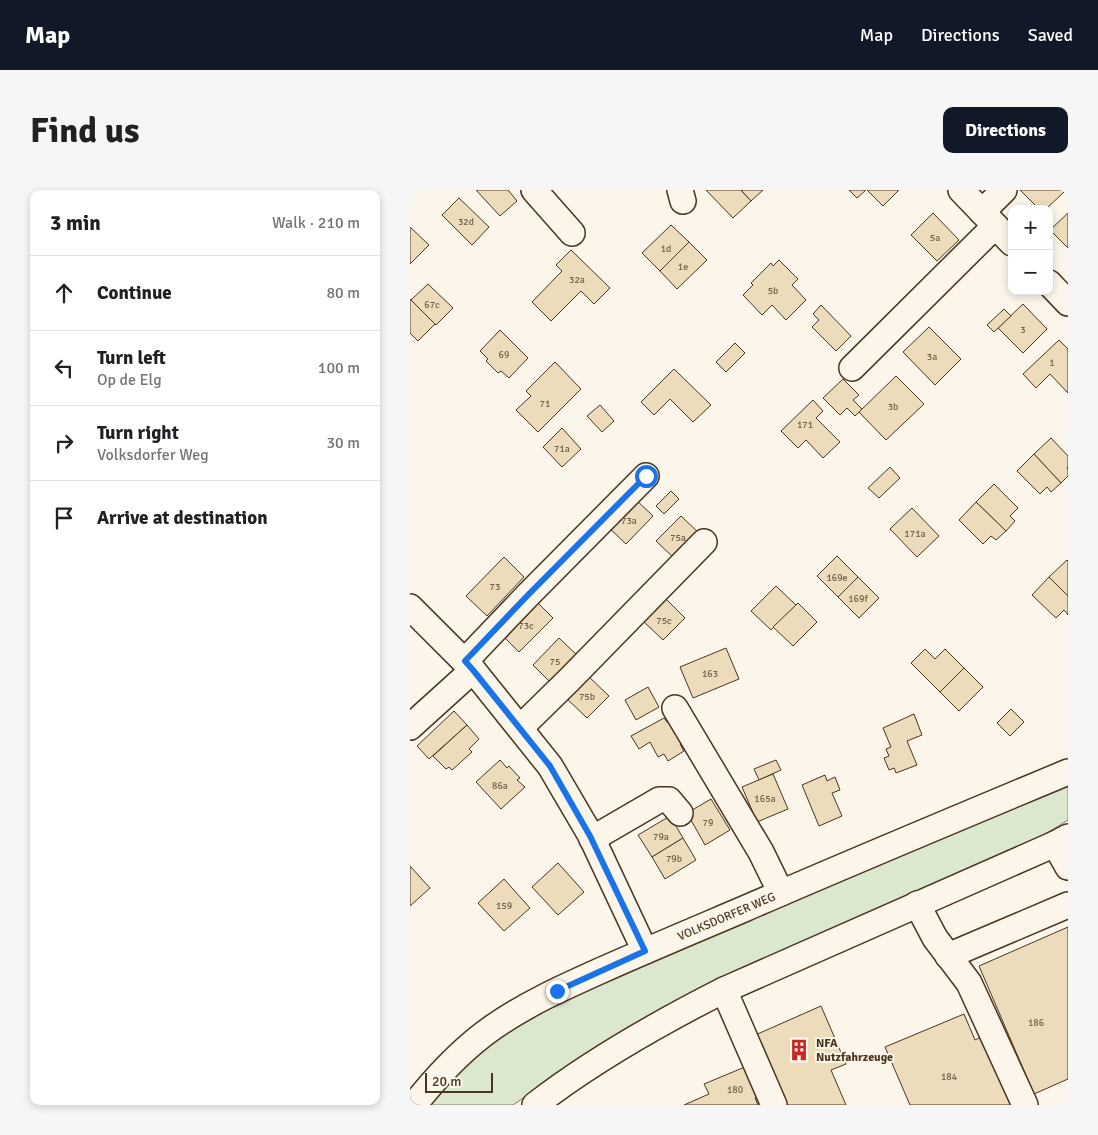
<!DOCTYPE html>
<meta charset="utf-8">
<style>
body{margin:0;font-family:Signika,sans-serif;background:#f6f6f6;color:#202124}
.controls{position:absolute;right:15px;top:15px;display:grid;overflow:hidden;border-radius:10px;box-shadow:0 2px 8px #0003}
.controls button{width:45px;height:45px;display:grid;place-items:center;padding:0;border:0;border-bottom:1px solid #e0e0e0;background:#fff;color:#202124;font:25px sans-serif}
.scale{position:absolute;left:15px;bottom:12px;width:68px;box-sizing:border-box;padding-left:5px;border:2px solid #4a3520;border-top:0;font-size:14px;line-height:18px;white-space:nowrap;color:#4a3520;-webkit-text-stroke:4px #fbf6e9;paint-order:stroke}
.stop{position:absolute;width:15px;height:15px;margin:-11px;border:4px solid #1a73e8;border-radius:50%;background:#fff}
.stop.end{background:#1a73e8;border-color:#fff;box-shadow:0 1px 5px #0008}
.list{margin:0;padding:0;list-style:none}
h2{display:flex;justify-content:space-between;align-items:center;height:65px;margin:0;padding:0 20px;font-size:21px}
h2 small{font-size:16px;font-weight:400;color:#757577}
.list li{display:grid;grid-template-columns:32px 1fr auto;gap:15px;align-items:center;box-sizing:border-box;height:75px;padding:0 20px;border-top:1px solid #e0e0e0}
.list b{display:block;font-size:19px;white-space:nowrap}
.list p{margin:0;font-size:16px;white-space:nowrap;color:#757577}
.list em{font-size:16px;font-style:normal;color:#757577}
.icon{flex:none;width:28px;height:28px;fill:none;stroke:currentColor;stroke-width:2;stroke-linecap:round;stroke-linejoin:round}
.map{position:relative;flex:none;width:658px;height:915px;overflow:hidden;border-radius:10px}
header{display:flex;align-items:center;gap:30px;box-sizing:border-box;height:70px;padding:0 25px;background:#111827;color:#fff}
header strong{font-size:24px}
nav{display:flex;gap:28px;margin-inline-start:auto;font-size:18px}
.intro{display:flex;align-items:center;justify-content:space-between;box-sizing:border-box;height:120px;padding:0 30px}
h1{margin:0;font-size:35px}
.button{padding:12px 22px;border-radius:10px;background:#111827;color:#fff;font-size:18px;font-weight:700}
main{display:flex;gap:30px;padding:0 30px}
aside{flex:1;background:#fff;border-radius:10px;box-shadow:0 2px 8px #0003}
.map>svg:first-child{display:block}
.green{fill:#dce7d0;stroke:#887966}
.building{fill:#ecdcbc;stroke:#4a3520}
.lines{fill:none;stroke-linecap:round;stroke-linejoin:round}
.minor-casing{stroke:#4a3520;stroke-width:28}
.minor{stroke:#fbf6e9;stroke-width:25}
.route{stroke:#1a73e8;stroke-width:6}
.labels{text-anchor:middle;stroke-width:4;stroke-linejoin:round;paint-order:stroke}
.number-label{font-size:10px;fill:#725f47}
.street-label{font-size:12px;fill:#4a3520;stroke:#fbf6e9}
.poi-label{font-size:12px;font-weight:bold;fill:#4a3520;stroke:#fbf6e9;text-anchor:start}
</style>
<header>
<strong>Map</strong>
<nav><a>Map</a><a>Directions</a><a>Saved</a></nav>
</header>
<div class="intro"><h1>Find us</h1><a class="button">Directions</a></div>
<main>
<aside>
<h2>3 min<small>Walk · 210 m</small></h2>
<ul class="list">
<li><svg class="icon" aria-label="ahead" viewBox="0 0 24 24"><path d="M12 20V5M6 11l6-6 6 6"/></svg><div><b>Continue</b></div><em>80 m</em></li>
<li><svg class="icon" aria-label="left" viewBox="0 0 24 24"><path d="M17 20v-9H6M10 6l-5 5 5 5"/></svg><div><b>Turn left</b><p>Op de Elg</p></div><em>100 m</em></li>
<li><svg class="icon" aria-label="right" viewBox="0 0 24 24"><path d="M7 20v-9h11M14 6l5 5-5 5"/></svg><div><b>Turn right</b><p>Volksdorfer Weg</p></div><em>30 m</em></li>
<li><svg class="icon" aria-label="arrive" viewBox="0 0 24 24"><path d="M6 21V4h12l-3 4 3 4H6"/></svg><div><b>Arrive at destination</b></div></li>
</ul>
</aside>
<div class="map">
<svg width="658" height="915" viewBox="0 0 658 915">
<rect width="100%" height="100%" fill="#fbf6e9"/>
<!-- green -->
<polygon class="green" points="658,588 658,630 629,648 310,788 253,817 198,850 155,879 103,915 15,915 41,885 112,828"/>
<!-- building -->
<g class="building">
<polygon points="66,0 98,0 107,11 90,26"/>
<polygon points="296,0 331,0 341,11 323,28"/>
<polygon points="331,0 353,0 341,11"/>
<polygon points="439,0 456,0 447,8"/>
<polygon points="457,0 489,0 473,16"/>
<polygon points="610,0 654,0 655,1 636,19 629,19"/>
<polygon points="49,8 79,37 62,55 32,25"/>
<polygon points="523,23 549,50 527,71 501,45"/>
<polygon points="658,23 658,58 640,40"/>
<polygon points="261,35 279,52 250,81 232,63"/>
<polygon points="0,37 19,55 0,74"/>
<polygon points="279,52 297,70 267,99 250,81"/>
<polygon points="161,60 200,98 184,114 171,101 141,131 122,112 152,81 146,75"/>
<polygon points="369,70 388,89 382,95 396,110 376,130 362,115 352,125 333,105 343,95 341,93 361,73 363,76"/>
<polygon points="18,94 43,118 26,135 1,110"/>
<polygon points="0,109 25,134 8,151 0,143"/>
<polygon points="613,114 637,139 613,163 588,138"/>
<polygon points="411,115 441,146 426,161 402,137 409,130 403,124"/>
<polygon points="594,119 601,126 584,142 577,135"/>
<polygon points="519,137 551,169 525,195 493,162"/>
<polygon points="90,140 118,168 99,188 91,181 88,183 76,171 78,169 70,161"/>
<polygon points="649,150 658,159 658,203 640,184 626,198 613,184"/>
<polygon points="325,153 335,163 316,182 306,172"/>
<polygon points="145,172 171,199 128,242 106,220 121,206 116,201"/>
<polygon points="264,179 301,215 283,232 260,209 244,225 231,212"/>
<polygon points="486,186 514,214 476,250 449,222"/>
<polygon points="433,189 449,205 443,210 452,219 445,226 437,218 430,225 413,208"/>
<polygon points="403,210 413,221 406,228 430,252 413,268 396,250 388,258 371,241"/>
<polygon points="190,215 204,231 192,242 177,226"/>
<polygon points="152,238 171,259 152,277 133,257"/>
<polygon points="641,248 658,266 658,277 657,278 658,280 658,286 651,293 624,264"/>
<polygon points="624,264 651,293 641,302 637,297 630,304 607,281"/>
<polygon points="480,277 490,288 469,308 458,298"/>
<polygon points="584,294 608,318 600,326 605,331 596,341 566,312"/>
<polygon points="261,301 269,309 254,324 246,316"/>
<polygon points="222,306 243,326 216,354 195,334"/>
<polygon points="566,312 596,341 586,350 581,346 573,354 549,330"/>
<polygon points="502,318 529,346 507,367 480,339"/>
<polygon points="271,326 290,344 265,369 246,351"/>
<polygon points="427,366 448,387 428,407 407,386"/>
<polygon points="94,367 114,387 77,426 56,406"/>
<polygon points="657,370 658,371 658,406 639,387"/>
<polygon points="448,387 469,408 449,428 428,407"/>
<polygon points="639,387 658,406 658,425 654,420 646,428 622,405"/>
<polygon points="366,396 386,415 361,440 341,421"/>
<polygon points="123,408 143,428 109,462 89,442"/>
<polygon points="255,408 275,428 253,450 233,431"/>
<polygon points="388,413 407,432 383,456 363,437"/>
<polygon points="149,448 168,466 142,494 123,475"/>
<polygon points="316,458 329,489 283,508 270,477"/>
<polygon points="515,459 525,469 535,459 554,478 530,502 501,473"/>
<polygon points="554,478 573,497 549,521 530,502"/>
<polygon points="176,484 199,506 177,528 154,506"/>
<polygon points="238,497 249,517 226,530 215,510"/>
<polygon points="601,519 614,532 600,546 587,533"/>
<polygon points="44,521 57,535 19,569 7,556"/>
<polygon points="504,524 512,545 497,551 507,575 486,583 484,578 479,580 474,568 479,566 476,559 481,557 473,538"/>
<polygon points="254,528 257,532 262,529 275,552 270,554 274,561 258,571 254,564 248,567 240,552 229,559 221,546"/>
<polygon points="57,535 69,549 59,559 62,562 42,580 39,577 36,579 23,566"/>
<polygon points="90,570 97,578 99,576 110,588 107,590 115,597 91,619 66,592"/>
<polygon points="366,570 371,580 349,590 344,579"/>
<polygon points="363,584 378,619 347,632 332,597"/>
<polygon points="415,585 417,591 425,587 430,600 422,603 432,626 409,636 392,595"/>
<polygon points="301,609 320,640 295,655 277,623"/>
<polygon points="260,626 273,648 242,667 228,645"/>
<polygon points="273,648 286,670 255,689 242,667"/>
<polygon points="148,673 174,702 148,725 122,697"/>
<polygon points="0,676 20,698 0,716"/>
<polygon points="94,689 120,718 94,741 68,713"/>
<polygon points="658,737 658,889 624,904 569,776"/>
<polygon points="411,816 436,874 421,880 436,915 373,915 343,846"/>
<polygon points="554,824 565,850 573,846 603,915 500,915 475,857"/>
<polygon points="342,874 355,903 345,908 348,915 274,915 299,904 294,894"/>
</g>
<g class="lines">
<!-- minor casing -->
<g class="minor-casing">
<g id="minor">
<polyline points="124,0 162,43"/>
<polyline points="270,0 273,11"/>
<polyline points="551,0 602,53"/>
<polyline points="572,22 594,0"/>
<polyline points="639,93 658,113"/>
<polyline points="442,178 585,36"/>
<polyline points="0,417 63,480 140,576 181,646 235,761"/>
<polyline points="55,471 118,405 236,286"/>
<polyline points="265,518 351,662 371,703"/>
<polyline points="0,537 63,480"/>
<polyline points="110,538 159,490 294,352"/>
<polyline points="182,649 249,610 259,610 270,623"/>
<polyline points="645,654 658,677"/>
<polyline points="507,714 525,748 559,793 615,915"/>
<polyline points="538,766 658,715"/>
<polyline points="314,800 364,915"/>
<path id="s1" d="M4 915C27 886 52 859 82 838 116 814 154 797 192 780 239 759 287 739 334 719 442 672 550 627 658 582"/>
<path d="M125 915C183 870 249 833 314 800L645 654 658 647"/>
</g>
</g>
<!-- minor -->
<use href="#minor" class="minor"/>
</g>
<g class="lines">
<!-- route -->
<polyline class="route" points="147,801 235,761 180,646 140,576 63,480 55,471 118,405 236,286"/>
</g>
<!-- icons -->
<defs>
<g id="building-bare" transform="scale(1.725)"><path d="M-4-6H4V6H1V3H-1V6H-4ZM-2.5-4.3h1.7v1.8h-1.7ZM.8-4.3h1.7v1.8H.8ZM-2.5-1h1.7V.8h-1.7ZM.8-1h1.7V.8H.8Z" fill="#c62828" stroke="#fbf6e9" stroke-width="2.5" paint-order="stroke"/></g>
</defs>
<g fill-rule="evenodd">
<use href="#building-bare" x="389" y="860"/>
</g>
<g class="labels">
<!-- number labels -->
<g class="number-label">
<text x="56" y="35">32d</text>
<text x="525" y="51">5a</text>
<text x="256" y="62">1d</text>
<text x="273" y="80">1e</text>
<text x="167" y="93">32a</text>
<text x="363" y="104">5b</text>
<text x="22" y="118">67c</text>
<text x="613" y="143">3</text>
<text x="94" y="168">69</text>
<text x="522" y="170">3a</text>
<text x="642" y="176">1</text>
<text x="135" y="217">71</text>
<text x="483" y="220">3b</text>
<text x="395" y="238">171</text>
<text x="152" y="262">71a</text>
<text x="219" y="334">73a</text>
<text x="505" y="347">171a</text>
<text x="268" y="351">75a</text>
<text x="427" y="391">169e</text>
<text x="85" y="400">73</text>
<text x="448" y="412">169f</text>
<text x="254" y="434">75c</text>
<text x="116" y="439">73c</text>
<text x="145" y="475">75</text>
<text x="300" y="487">163</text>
<text x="177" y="510">75b</text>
<text x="90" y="599">86a</text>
<text x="355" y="612">165a</text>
<text x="298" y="636">79</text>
<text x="251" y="650">79a</text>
<text x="264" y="672">79b</text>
<text x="94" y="719">159</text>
<text x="626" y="836">186</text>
<text x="539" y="890">184</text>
<text x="325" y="903">180</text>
</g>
<!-- street labels -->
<g class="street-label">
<text dy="4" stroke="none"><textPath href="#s1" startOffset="370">VOLKSDORFER WEG</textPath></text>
</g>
<!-- poi labels -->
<g class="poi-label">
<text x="406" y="857">NFA<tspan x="406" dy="14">Nutzfahrzeuge</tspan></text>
</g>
</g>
</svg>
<div class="controls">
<button>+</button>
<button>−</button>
</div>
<div class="scale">20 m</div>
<div class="stop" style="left:236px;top:286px"></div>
<div class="stop end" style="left:147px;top:801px"></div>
</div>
</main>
